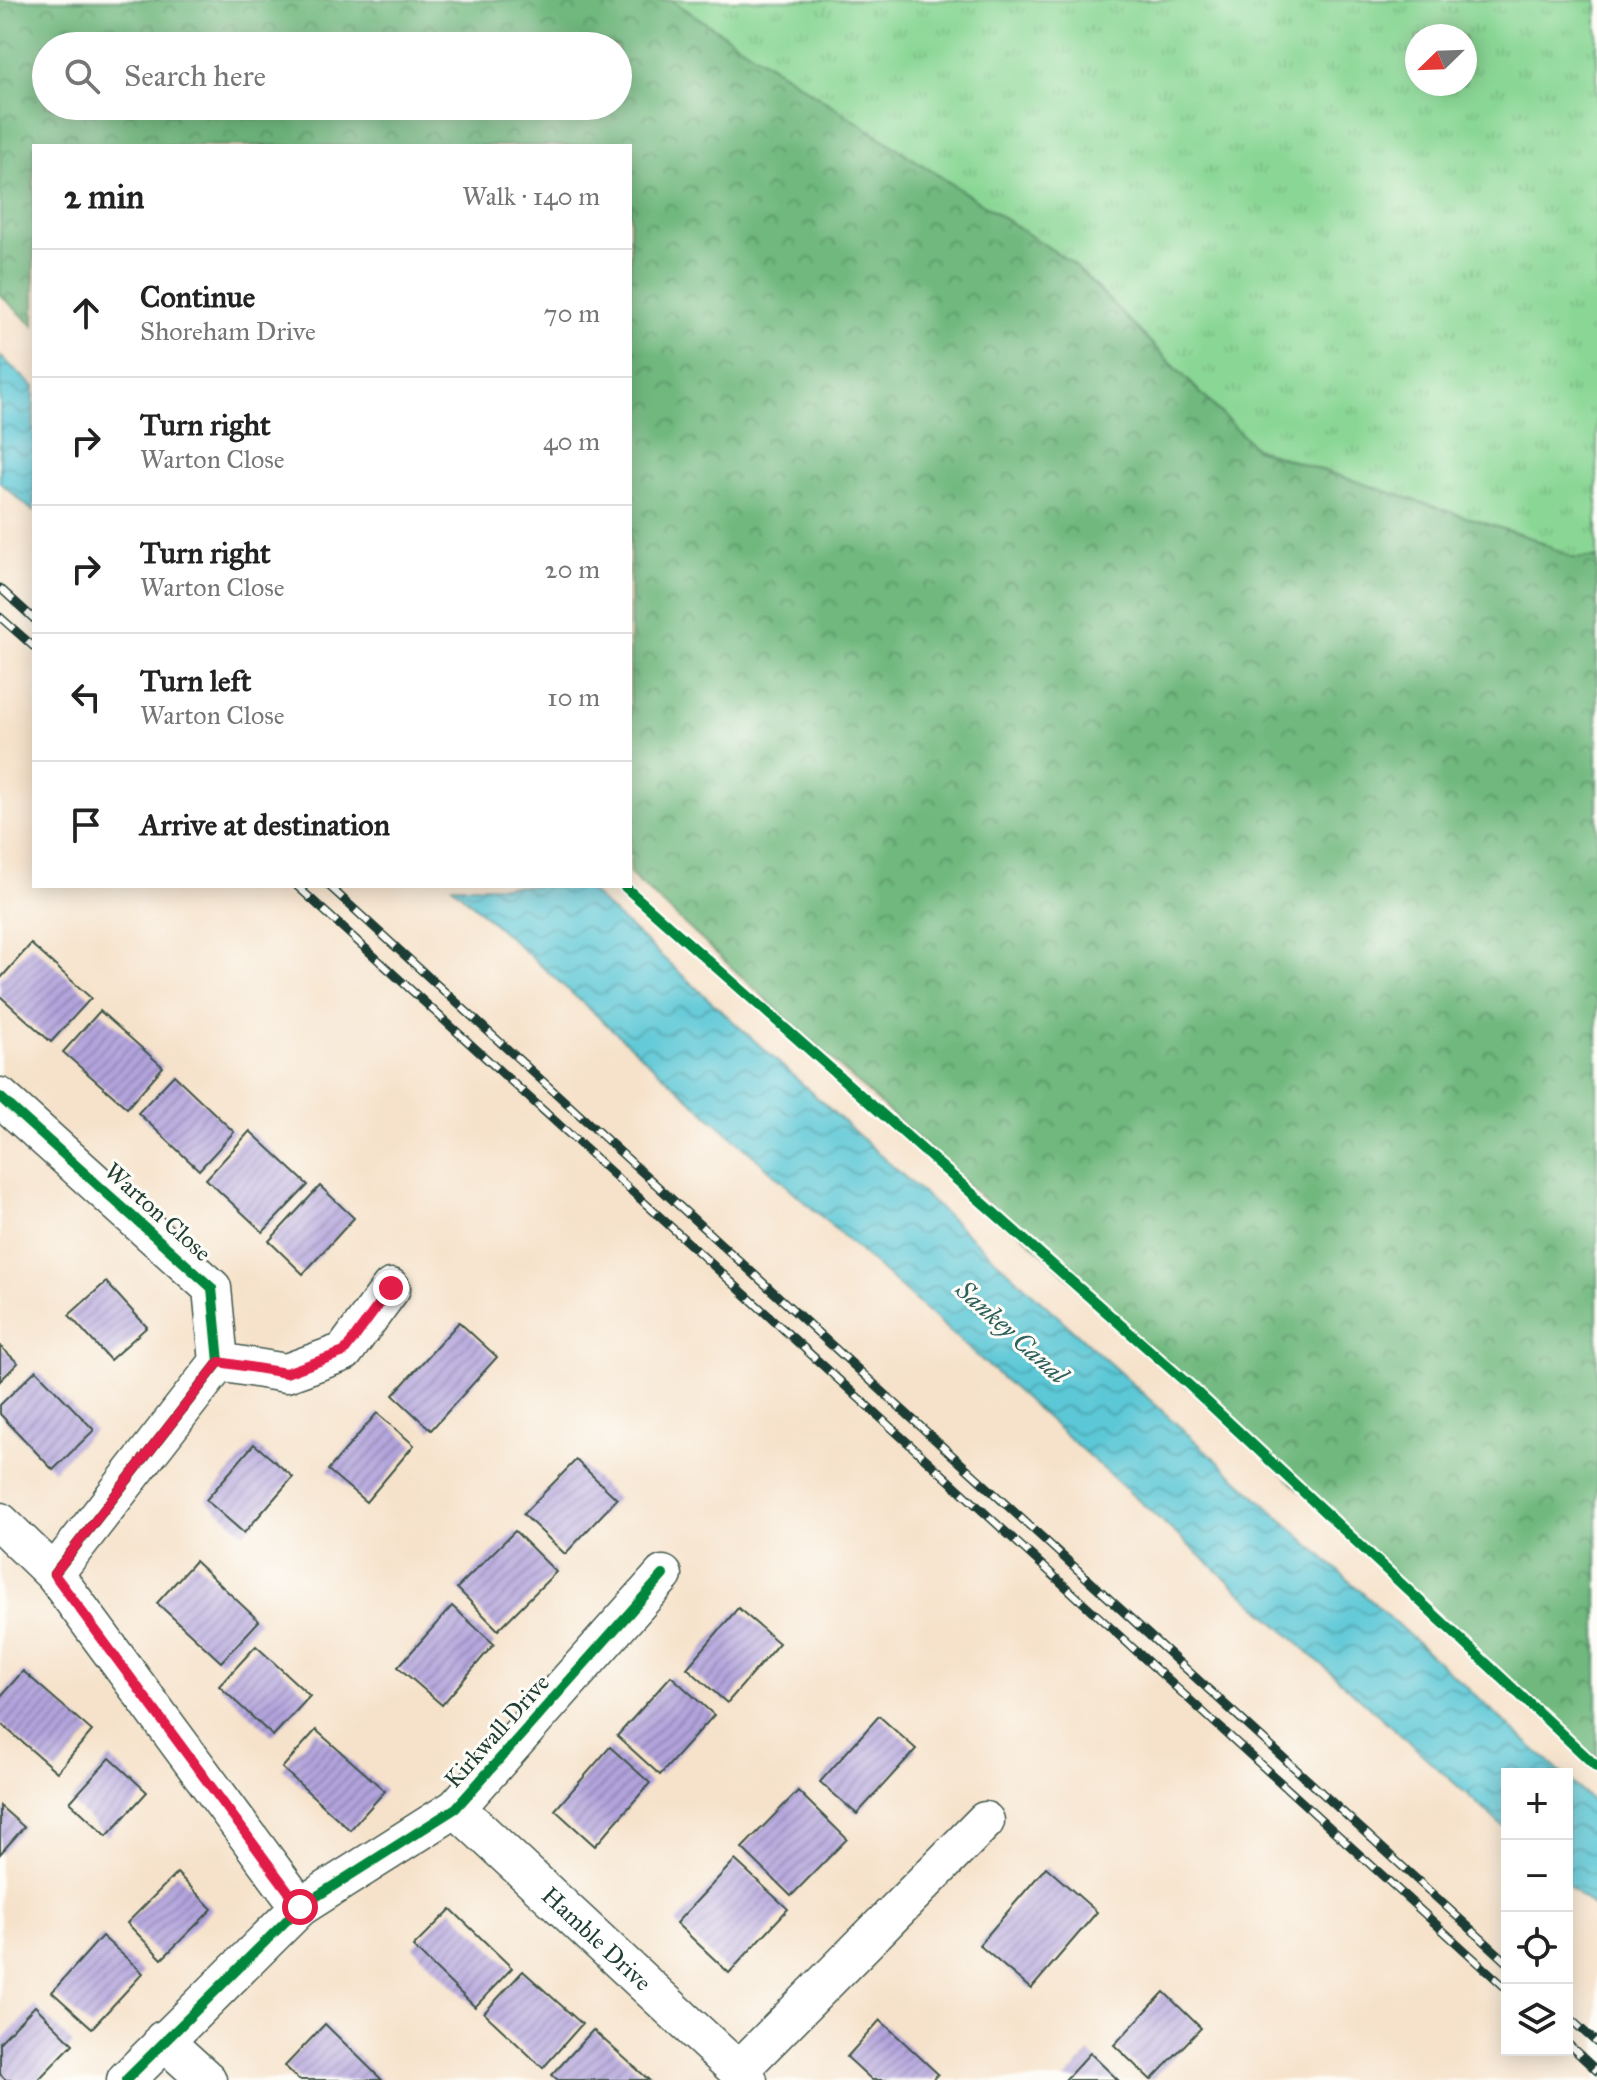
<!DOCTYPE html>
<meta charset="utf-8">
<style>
body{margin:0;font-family:"IM FELL Great Primer",serif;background:#f6f6f6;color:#222}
.controls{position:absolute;right:24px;bottom:24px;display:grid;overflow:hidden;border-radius:0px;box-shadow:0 4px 20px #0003}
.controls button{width:72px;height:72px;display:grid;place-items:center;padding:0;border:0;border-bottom:2px solid #e0e0e0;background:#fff;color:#222;font:40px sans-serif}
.compass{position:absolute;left:1405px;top:24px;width:72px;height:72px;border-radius:50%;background:#fff;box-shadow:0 4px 20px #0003;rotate:247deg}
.stop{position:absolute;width:24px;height:24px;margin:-18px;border:6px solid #e11d48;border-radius:50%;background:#fff}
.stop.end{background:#e11d48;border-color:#fff;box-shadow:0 2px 8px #0008}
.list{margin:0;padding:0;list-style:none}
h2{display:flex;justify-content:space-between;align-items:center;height:104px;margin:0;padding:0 32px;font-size:34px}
h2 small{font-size:26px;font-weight:400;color:#767676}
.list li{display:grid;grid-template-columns:52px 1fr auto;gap:24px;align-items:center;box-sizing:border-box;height:128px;padding:0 32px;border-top:2px solid #e0e0e0}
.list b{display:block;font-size:30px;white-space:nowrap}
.list p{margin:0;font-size:26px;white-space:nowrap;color:#767676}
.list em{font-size:26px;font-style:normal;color:#767676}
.icon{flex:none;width:44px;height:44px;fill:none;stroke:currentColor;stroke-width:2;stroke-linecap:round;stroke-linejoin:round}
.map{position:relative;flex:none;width:1597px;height:2080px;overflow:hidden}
.search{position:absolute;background:#fff;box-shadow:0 4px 20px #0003;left:32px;top:32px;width:600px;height:88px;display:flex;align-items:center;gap:20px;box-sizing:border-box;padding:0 28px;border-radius:44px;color:#767676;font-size:30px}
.panel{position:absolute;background:#fff;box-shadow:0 4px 20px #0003;left:32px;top:144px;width:600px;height:744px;border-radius:0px}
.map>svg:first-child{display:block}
.grass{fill:url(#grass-tufts);stroke:#548a64;stroke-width:2;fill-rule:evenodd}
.forest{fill:url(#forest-crowns);stroke:#477a59;stroke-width:2;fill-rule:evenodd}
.water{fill:url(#water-waves);stroke:#3e8285;stroke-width:2}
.building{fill:url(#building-hatch)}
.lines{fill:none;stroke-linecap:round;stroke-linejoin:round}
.minor-casing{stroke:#3f564a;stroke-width:41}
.minor{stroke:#fff;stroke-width:38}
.rail-casing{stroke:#1f3d34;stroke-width:9}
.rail{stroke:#fdfcf7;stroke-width:6;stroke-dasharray:18;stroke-linecap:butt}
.cycleway-casing{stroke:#fdfcf7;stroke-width:15}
.cycleway{stroke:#00873e;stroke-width:10}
.route{stroke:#e11d48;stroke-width:10}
.labels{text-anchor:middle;stroke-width:6;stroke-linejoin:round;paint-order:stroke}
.street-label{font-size:24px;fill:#1f3d34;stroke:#fdfcf7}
.water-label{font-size:26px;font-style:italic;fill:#2e605c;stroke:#fdfcf7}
</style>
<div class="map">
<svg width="1597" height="2080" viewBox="0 0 1597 2080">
<defs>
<pattern id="grass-tufts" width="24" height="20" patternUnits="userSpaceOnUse" patternTransform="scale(2)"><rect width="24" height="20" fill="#8ad795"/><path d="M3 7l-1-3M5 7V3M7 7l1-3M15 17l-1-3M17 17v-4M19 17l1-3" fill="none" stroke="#77b981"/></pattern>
<pattern id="forest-crowns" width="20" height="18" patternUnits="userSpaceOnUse" patternTransform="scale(2)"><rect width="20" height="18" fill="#6fb87e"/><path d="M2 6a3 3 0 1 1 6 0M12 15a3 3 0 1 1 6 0" fill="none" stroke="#5b9768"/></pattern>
<pattern id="water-waves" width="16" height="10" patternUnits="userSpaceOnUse" patternTransform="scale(2)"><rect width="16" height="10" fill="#5cc7d6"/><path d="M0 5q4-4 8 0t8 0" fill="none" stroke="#4ba3ae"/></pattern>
<pattern id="building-hatch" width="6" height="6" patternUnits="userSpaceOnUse" patternTransform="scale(2)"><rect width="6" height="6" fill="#b2a3dc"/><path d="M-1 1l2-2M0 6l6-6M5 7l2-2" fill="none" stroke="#9086b3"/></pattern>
</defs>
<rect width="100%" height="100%" fill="#fdfcf7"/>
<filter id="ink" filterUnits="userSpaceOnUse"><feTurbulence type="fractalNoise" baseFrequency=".0125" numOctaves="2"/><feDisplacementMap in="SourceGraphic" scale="16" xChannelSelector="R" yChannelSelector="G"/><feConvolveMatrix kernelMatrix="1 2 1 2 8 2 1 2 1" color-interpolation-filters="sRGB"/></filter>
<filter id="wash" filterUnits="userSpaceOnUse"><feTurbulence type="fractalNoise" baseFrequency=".006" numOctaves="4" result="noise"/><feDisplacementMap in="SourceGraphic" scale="32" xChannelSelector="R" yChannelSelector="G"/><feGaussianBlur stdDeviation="1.8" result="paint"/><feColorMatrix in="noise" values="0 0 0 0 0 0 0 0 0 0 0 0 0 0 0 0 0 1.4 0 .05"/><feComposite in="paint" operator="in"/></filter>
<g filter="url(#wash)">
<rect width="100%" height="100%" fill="#f6e2ca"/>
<!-- grass -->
<path class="grass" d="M671 0H1597V571L1534 539 1256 449 1072 263ZM1417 36H1465V84H1417Z"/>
<!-- forest -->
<path class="forest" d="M0 0H671L1072 263 1256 449 1534 539 1572 558H1597V1763L630 874V146H34V326L0 295ZM46 46H618V106H46Z"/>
<!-- water -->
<g class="water">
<polygon points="0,356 34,387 34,512 0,482"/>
<polygon points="452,886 584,886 1562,1774 1507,1774 1507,1830"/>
<polygon points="1567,1778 1597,1806 1597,1910 1567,1884"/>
</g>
<g id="blocks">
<!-- building -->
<g class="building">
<polygon points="31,944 91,998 51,1042 0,996 0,979"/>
<polygon points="100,1011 163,1067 127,1108 63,1052"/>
<polygon points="174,1075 234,1132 199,1170 138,1113"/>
<polygon points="250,1131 308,1185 263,1232 206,1179"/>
<polygon points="320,1186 354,1218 303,1274 269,1241"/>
<polygon points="106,1282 147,1327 110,1360 69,1315"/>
<polygon points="459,1322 497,1357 431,1430 393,1395"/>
<polygon points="0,1346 18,1363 0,1381"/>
<polygon points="36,1370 94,1430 53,1470 0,1414 0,1405"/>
<polygon points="377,1413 414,1445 366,1502 328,1470"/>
<polygon points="254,1444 293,1477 244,1533 206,1500"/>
<polygon points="576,1460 617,1499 565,1554 523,1514"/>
<polygon points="515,1531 556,1572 498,1630 457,1588"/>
<polygon points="195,1561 259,1621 221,1662 157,1603"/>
<polygon points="452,1606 494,1644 442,1705 398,1667"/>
<polygon points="738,1608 779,1643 727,1703 687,1668"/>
<polygon points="256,1646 310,1696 273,1736 219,1686"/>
<polygon points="23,1671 92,1731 57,1772 0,1723 0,1697"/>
<polygon points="671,1676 714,1715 660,1775 617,1736"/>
<polygon points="879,1716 916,1749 857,1814 820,1782"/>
<polygon points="316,1730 385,1791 350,1830 282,1768"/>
<polygon points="610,1747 650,1783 595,1846 555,1810"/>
<polygon points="110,1758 147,1792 107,1836 70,1802"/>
<polygon points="798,1791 847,1839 791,1896 742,1848"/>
<polygon points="0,1806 24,1827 0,1854"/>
<polygon points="735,1860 788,1909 729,1973 676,1923"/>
<polygon points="1046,1867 1097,1912 1031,1989 979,1945"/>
<polygon points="177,1873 212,1909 162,1959 127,1923"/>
<polygon points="451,1909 512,1968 475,2007 413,1947"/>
<polygon points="102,1936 143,1973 92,2028 52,1992"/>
<polygon points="523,1971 582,2024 543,2068 484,2013"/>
<polygon points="1164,1992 1201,2028 1151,2080 1114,2045"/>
<polygon points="35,2006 73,2044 38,2080 6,2080 0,2074 0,2042"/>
<polygon points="880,2020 938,2074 932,2080 872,2080 847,2057"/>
<polygon points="325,2024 382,2080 299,2080 285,2066"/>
<polygon points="593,2030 649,2080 558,2080 552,2075"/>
<polygon points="1090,2053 1118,2080 1065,2080"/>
</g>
</g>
</g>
<g filter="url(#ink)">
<use href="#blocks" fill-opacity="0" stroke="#3f564a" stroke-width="2"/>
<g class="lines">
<!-- minor casing -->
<g class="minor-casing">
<g id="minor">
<polyline points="0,1097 212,1288 219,1362 54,1574"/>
<polyline points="219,1362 286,1373 344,1352 391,1288"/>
<polyline points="0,1522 54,1574 300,1907"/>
<path id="s1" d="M456 1808 748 2080"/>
<polyline points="163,2040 207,2080"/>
<polyline points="738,2071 985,1821"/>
<polyline points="126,2080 300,1907 456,1808 663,1575"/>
</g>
</g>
<!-- minor -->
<use href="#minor" class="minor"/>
<!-- rail casing -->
<g class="rail-casing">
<g id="rail">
<polyline points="0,588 34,619"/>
<polyline points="0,617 34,647"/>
<polyline points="297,886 1507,1989"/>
<polyline points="329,886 1507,1962"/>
<polyline points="1567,2016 1597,2043"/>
<polyline points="1567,2043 1597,2071"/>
</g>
</g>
<!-- rail -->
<use href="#rail" class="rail"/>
<!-- cycleway casing -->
<g class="cycleway-casing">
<g id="cycleway">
<polyline points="624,886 1190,1386 1597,1767"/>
<polyline points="0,1097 212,1288 219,1362 54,1574"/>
<polyline points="126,2080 300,1907 456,1808 663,1575"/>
</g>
</g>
<!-- cycleway -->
<use href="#cycleway" class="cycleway"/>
</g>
</g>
<g class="lines" filter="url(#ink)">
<!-- route -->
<polyline class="route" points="300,1907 54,1574 219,1362 286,1373 344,1352 391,1288"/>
</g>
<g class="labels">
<!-- street labels -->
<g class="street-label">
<text transform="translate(158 1212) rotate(42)" y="8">Warton Close</text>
<text transform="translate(497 1731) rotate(-48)" y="8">Kirkwall Drive</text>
<text dy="8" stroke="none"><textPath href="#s1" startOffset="192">Hamble Drive</textPath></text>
</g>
<!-- water labels -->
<g class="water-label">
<text transform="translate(1012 1332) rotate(42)" y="9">Sankey Canal</text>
</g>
</g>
</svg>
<div class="controls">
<button>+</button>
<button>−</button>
<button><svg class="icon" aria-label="locate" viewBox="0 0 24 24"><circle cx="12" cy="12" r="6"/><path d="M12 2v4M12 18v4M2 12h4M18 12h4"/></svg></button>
<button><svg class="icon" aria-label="layers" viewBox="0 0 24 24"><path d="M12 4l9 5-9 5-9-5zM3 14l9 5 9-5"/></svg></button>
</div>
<svg class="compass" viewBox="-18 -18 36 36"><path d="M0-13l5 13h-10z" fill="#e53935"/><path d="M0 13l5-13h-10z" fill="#767676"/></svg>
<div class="stop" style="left:300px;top:1907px"></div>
<div class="stop end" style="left:391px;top:1288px"></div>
<div class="search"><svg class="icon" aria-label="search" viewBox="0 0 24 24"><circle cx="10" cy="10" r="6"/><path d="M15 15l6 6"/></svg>Search here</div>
<section class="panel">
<h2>2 min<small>Walk · 140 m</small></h2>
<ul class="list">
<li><svg class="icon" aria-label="ahead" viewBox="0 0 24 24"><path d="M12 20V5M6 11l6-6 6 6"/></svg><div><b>Continue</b><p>Shoreham Drive</p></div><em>70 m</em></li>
<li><svg class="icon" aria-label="right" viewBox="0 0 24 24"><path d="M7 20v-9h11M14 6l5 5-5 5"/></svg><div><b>Turn right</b><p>Warton Close</p></div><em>40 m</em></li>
<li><svg class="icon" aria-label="right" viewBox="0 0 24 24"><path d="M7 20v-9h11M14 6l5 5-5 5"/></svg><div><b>Turn right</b><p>Warton Close</p></div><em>20 m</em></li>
<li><svg class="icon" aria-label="left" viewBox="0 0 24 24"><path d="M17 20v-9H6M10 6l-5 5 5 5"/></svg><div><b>Turn left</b><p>Warton Close</p></div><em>10 m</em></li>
<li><svg class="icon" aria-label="arrive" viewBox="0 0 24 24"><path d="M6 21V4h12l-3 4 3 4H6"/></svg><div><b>Arrive at destination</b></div></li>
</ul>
</section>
</div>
